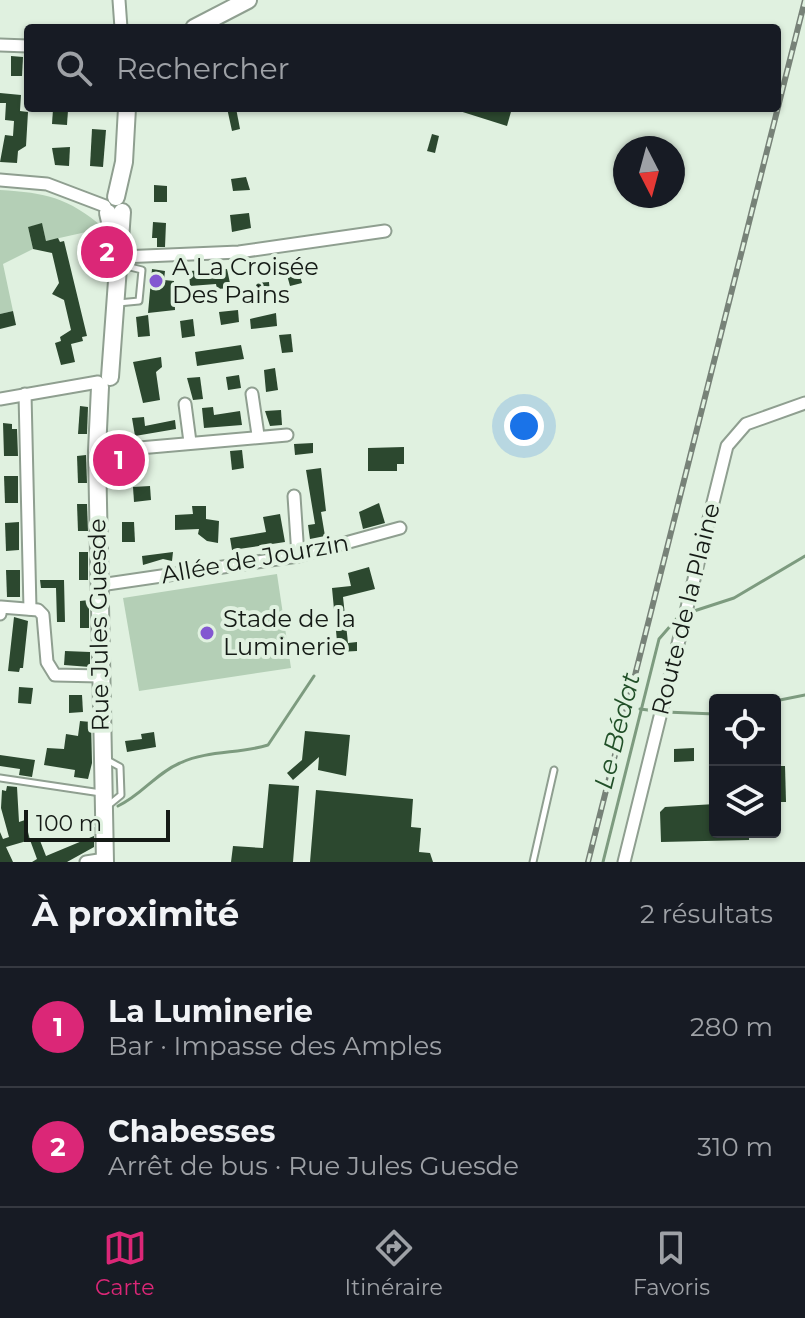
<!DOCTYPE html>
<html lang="fr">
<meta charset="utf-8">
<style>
body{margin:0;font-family:Montserrat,sans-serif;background:#242831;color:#f1f3f6}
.controls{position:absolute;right:24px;bottom:24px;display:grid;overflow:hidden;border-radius:8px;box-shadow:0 2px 6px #0004}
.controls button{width:72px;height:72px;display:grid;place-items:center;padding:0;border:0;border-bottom:2px solid #363941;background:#171b24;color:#f1f3f6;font:40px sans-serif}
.compass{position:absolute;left:613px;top:136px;width:72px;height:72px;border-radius:50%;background:#171b24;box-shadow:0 2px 6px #0004;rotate:174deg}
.scale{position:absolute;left:24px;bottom:20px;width:146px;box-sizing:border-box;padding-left:8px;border:4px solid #151b16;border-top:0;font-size:22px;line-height:28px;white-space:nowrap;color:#151b16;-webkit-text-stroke:6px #e0f1e0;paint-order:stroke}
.you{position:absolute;left:524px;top:426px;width:28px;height:28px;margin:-20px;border:6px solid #fff;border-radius:50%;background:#1a73e8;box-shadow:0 0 0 12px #1a73e833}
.badge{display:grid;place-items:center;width:52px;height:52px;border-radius:50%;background:#db2777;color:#fff;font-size:26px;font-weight:700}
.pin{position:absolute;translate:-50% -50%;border:4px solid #fff;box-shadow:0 2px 8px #0006}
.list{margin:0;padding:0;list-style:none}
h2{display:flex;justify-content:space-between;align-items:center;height:104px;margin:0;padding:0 32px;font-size:34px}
h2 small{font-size:26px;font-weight:400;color:#9ea1a6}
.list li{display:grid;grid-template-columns:52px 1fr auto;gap:24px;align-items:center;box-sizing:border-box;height:120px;padding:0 32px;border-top:2px solid #363941}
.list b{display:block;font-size:30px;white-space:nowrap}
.list p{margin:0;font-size:26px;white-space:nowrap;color:#9ea1a6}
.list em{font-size:26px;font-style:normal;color:#9ea1a6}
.icon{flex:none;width:44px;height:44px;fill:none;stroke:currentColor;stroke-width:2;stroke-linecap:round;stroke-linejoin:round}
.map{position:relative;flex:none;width:805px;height:862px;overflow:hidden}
.search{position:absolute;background:#171b24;box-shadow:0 2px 6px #0004;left:24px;right:24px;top:24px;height:88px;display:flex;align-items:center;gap:20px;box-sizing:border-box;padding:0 28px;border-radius:8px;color:#9ea1a6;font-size:30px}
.sheet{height:344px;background:#171b24}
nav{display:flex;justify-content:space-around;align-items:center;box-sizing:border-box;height:112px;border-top:2px solid #363941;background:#171b24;font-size:22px;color:#9ea1a6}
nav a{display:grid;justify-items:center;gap:4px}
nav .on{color:#db2777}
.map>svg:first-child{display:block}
.green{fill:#b4cfb6}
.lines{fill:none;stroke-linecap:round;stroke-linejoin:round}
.stream{stroke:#7d9b7f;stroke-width:3}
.building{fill:#2c482f}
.service-casing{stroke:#8f9f90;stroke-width:9}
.minor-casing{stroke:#8f9f90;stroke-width:15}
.secondary-casing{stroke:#8f9f90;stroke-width:20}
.service{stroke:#fff;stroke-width:5}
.minor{stroke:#fff;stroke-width:11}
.secondary{stroke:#fff;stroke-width:16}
.rail-casing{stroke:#778278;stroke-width:6}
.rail{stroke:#e0f1e0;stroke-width:3;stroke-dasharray:9;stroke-linecap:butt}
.poi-dot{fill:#8358d1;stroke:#e0f1e0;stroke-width:3}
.labels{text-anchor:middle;stroke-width:8;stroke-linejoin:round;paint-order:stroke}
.poi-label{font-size:24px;fill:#151b16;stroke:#e0f1e0;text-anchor:start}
.street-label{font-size:24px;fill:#151b16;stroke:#e0f1e0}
.water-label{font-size:26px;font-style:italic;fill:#215028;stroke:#e0f1e0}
</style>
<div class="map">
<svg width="805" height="862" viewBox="0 0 805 862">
<rect width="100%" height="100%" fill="#e0f1e0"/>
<!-- green -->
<g class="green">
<path d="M0 190C47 193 67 197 104 228L46 241 42 224 28 227 33 249 3 264 13 311 0 314Z"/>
<polygon points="277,574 291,668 139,691 123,598"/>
</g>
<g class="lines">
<!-- stream -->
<g class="stream">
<polyline points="694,611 734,598 805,556"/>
<polyline points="775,701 805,695"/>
<polyline points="640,709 656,711"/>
<polyline points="665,712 715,714"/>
<path d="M118 806C142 795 156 773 180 763 208 750 240 754 268 745L314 676"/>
<polyline points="603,862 659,639 679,616"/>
</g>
</g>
<!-- building -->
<g class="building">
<polygon points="11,56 23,57 22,76 11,76"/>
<polygon points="0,93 21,95 20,111 28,112 26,146 18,151 17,163 0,162 5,135 13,136 14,121 5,120 6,103 0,103"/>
<polygon points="227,108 236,108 240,129 232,131"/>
<polygon points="450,108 512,108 507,126"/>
<polygon points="53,109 68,110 67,125 52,124"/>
<polygon points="92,129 106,130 103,167 90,166"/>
<polygon points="432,134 439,136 435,153 427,151"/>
<polygon points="70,147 69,166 55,165 52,148"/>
<polygon points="246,177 250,190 233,191 231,179"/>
<polygon points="154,185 167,186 167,202 154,202"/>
<polygon points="249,213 251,228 232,232 230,215"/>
<polygon points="153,222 166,223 165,247 157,247 157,238 152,238"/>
<polygon points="42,223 46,241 58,238 60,242 64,241 87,336 82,337 83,341 71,344 75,362 61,365 55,343 61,341 60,337 71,330 64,300 52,294 59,283 52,253 33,249 28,227"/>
<polygon points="296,261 302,283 290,286 284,264"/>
<polygon points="152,269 165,271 164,280 174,281 175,310 148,313"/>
<polygon points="227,269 231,288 217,289 216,284 190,286 189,271"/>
<polygon points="269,282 270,295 257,296 256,283"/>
<polygon points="238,310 239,322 221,325 219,312"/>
<polygon points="13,311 16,325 0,329 0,314"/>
<polygon points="276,313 277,326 251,329 250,319"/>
<polygon points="148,315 150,336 138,337 136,317"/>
<polygon points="193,319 195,336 182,338 180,321"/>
<polygon points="291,334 293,352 282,353 279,335"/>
<polygon points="241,345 244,359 197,366 195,352"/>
<polygon points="161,357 162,367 156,372 160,400 143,403 133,362"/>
<polygon points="275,368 278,390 266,392 264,370"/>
<polygon points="239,375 241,388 228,390 226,377"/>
<polygon points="200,377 203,399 193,400 187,378"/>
<polygon points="80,406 88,407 87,434 78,434"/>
<polygon points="213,407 214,415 240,411 242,425 204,428 202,408"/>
<polygon points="281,410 282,425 270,426 265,411"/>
<polygon points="144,417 145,426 175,420 176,429 135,436 132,418"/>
<polygon points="3,423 12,424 12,429 17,429 18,456 4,456"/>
<polygon points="313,443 313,453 295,455 294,444"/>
<polygon points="404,447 404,464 397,464 397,471 368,471 368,448"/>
<polygon points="242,450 244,468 232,470 230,451"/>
<polygon points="86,455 87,483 78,483 77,456"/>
<polygon points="130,457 133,476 118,477 116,459"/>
<polygon points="321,468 326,511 321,512 325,536 310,539 308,525 315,524 306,470"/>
<polygon points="4,476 18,476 18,503 5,503"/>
<polygon points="150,486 151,500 134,502 133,487"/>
<polygon points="379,503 385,523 363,529 359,512"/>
<polygon points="77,504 87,504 88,531 78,531"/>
<polygon points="192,506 206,506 206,519 219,521 218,543 207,541 198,534 199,529 175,530 175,515 193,514"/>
<polygon points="280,514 285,542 232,550 230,538 266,532 263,517"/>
<polygon points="19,522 19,550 6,551 5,523"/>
<polygon points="122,522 134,522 135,542 122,542"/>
<rect x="79" y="552" width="9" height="28"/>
<polygon points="173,552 172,561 163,559 143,565 142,556"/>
<polygon points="369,567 375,589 343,597 348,643 357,642 357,651 338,652 332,588 351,586 348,573"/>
<polygon points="6,570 20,570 20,597 7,597"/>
<polygon points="40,580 64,580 65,622 57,622 56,588 41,588"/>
<polygon points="89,600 89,628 80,628 80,601"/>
<polygon points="14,617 28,621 23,668 20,668 19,672 8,671"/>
<polygon points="65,651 90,652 90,667 64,665"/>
<polygon points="19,687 33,688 31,704 18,703"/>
<polygon points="69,695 82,695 83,712 69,713"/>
<polygon points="80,721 91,722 92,763 88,779 74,777 75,770 44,765 47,748 64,749 66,734 78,736"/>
<polygon points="305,731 350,735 346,776 318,770 319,757 293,780 287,773 302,760"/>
<polygon points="154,732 156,747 127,752 125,741 142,739 141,734"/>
<polygon points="694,748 694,761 674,762 674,749"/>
<polygon points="0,755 35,760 32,777 19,775 20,769 0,766"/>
<polygon points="775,766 785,766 786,802 775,802"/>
<polygon points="269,784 299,786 293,862 231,862 233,846 263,848"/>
<polygon points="7,786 17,787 19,822 25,820 30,840 6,847 13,862 0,862 0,832 3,839 9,837 1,808 2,790 6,791"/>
<polygon points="316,790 413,799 411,827 421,828 419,852 430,853 433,862 310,862"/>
<polygon points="715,804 715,832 749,832 749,840 661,842 660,812 665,807"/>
<polygon points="94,836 94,847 67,862 32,862 37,859 30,840 39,838 46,856"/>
</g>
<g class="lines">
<!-- service casing -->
<g class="service-casing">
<g id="service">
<polyline points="118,303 139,301 142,270 122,265"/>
<polyline points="109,761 120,767 121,795 110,804"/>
<polyline points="0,778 101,793"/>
<polyline points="533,862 554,770"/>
</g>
</g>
<!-- minor casing -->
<g class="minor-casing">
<g id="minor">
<polyline points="119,0 121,28"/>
<polyline points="0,45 28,46"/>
<polyline points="0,180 47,184 105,206"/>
<polyline points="121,257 239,252 385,231"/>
<polyline points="25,394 30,609"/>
<polyline points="252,394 258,435"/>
<polyline points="0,399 98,382"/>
<polyline points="185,404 190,442"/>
<polyline points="105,451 287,435"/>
<polyline points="294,496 298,556"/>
<polyline points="107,584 298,556 400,528"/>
<polyline points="0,614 1,607 38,610 43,615 47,662 55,675 100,676"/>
<polyline points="86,862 105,859"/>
<polyline points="624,862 727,446 746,424 805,403"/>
</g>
</g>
<!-- secondary casing -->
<g class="secondary-casing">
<g id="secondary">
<polyline points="194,28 248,0"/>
<polyline points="116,197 124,162 127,108"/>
<polyline points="108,213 115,243"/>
<polyline points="110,377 122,212"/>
<polyline points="100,387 97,451 105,862"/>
</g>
</g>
<!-- service -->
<use href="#service" class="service"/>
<!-- minor -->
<use href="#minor" class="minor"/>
<!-- secondary -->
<use href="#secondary" class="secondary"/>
<!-- rail casing -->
<g class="rail-casing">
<polyline id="rail" points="588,862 805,0"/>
</g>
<!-- rail -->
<use href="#rail" class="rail"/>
</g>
<!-- markers -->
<g class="poi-dot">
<circle cx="156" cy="281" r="8"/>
<circle cx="207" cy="633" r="8"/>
</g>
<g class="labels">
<!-- poi labels -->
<g class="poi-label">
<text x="172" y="275">A La Croisée<tspan x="172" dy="28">Des Pains</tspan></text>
<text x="223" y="627">Stade de la<tspan x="223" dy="28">Luminerie</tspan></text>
</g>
<!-- street labels -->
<g class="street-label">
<text transform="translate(255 559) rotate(-10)" y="8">Allée de Jourzin</text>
<text transform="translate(686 609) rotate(-76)" y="8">Route de la Plaine</text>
<text transform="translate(99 625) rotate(-91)" y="8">Rue Jules Guesde</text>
</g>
<!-- water labels -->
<g class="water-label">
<text transform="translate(617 731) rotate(-76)" y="9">Le Bédat</text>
</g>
</g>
</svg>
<div class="controls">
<button><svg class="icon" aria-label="locate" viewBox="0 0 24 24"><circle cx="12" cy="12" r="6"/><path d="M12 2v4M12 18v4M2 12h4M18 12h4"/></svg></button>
<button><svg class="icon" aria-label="layers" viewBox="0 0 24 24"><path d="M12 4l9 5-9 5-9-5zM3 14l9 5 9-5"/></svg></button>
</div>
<svg class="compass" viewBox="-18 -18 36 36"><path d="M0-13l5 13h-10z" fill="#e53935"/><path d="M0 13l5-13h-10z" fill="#9ea1a6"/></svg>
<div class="scale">100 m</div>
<div class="you"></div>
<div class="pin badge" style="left:119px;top:460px">1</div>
<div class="pin badge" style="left:107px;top:252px">2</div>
<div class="search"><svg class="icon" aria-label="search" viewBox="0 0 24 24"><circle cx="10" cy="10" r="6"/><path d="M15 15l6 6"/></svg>Rechercher</div>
</div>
<section class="sheet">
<h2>À proximité<small>2 résultats</small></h2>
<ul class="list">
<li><span class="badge">1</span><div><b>La Luminerie</b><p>Bar · Impasse des Amples</p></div><em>280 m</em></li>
<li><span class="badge">2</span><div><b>Chabesses</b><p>Arrêt de bus · Rue Jules Guesde</p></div><em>310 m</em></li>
</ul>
</section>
<nav>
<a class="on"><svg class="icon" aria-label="map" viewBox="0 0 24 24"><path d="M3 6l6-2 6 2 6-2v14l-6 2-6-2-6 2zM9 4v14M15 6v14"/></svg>Carte</a>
<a><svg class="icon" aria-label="directions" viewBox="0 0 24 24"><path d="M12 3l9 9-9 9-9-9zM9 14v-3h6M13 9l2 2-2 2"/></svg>Itinéraire</a>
<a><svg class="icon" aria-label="saved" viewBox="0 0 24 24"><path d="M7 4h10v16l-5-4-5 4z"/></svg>Favoris</a>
</nav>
